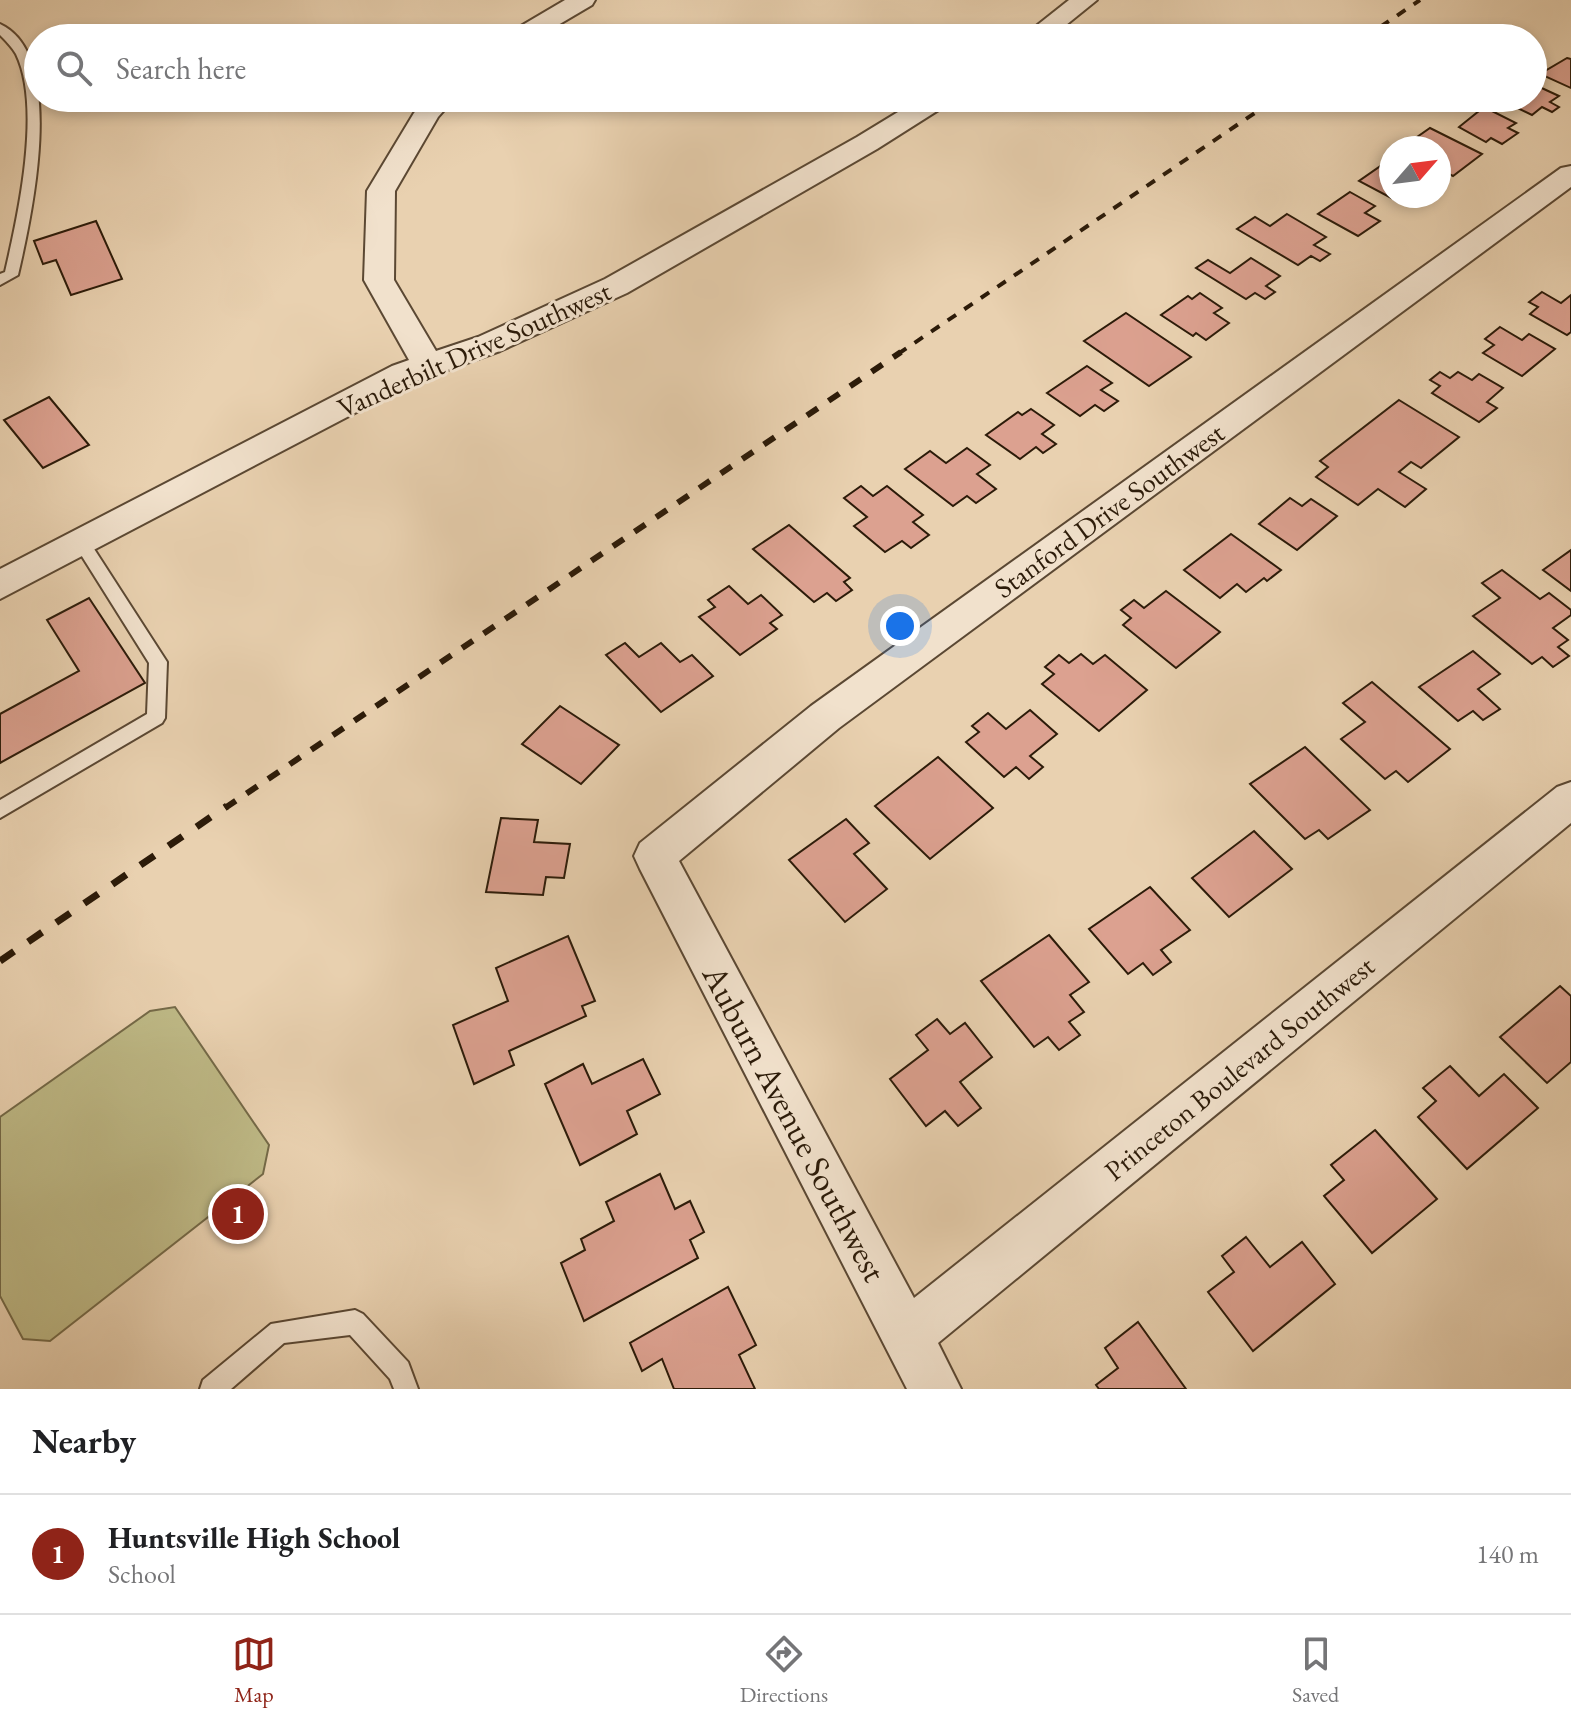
<!DOCTYPE html>
<style>
body{margin:0;font-family:"EB Garamond",serif;background:#f6f6f6;color:#202124}
.compass{position:absolute;left:1379px;top:136px;width:72px;height:72px;border-radius:50%;background:#fff;box-shadow:0 4px 12px #0003;rotate:62deg}
.you{position:absolute;left:900px;top:626px;width:28px;height:28px;margin:-20px;border:6px solid #fff;border-radius:50%;background:#1a73e8;box-shadow:0 0 0 12px #1a73e833}
.badge{display:grid;place-items:center;width:52px;height:52px;border-radius:50%;background:#8f2418;color:#fff;font-size:26px;font-weight:700}
.pin{position:absolute;translate:-50% -50%;border:4px solid #fff;box-shadow:0 2px 8px #0006}
.list{margin:0;padding:0;list-style:none}
h2{display:flex;justify-content:space-between;align-items:center;height:104px;margin:0;padding:0 32px;font-size:34px}
h2 small{font-size:26px;font-weight:400;color:#757577}
.list li{display:grid;grid-template-columns:52px 1fr auto;gap:24px;align-items:center;box-sizing:border-box;height:120px;padding:0 32px;border-top:2px solid #e0e0e0}
.list b{display:block;font-size:30px;white-space:nowrap}
.list p{margin:0;font-size:26px;white-space:nowrap;color:#757577}
.list em{font-size:26px;font-style:normal;color:#757577}
.icon{flex:none;width:44px;height:44px;fill:none;stroke:currentColor;stroke-width:2;stroke-linecap:round;stroke-linejoin:round}
.map{position:relative;flex:none;width:1571px;height:1389px;overflow:hidden}
.search{position:absolute;background:#fff;box-shadow:0 4px 12px #0003;left:24px;right:24px;top:24px;height:88px;display:flex;align-items:center;gap:20px;box-sizing:border-box;padding:0 28px;border-radius:44px;color:#757577;font-size:30px}
.sheet{height:224px;background:#fff}
nav{display:flex;justify-content:space-around;align-items:center;box-sizing:border-box;height:112px;border-top:2px solid #e0e0e0;background:#fff;font-size:22px;color:#757577}
nav a{display:grid;justify-items:center;gap:4px}
nav .on{color:#8f2418}
.map>svg:first-child{display:block}
.green{fill:#beb986;stroke:#756a48;stroke-width:2}
.building{fill:#dca190;stroke:#2c1b09;stroke-width:2}
.lines{fill:none;stroke-linecap:round;stroke-linejoin:round}
.service-casing{stroke:#5b4833;stroke-width:4}
.minor-casing{stroke:#5b4833;stroke-width:4}
.service{fill:#f1e1cc;fill-rule:evenodd}
.minor{fill:#f1e1cc;fill-rule:evenodd}
.rail-far2{stroke:#2c1b09;stroke-width:4;stroke-dasharray:10 10;stroke-linecap:butt}
.rail-far1{stroke:#2c1b09;stroke-width:6;stroke-dasharray:13 13;stroke-linecap:butt}
.rail{stroke:#2c1b09;stroke-width:7;stroke-dasharray:17 17;stroke-linecap:butt}
.labels{text-anchor:middle;stroke-width:6;stroke-linejoin:round;paint-order:stroke}
.street-label{font-size:28px;fill:#2c1b09;stroke:#f1e1cc}
.near-street-label{font-size:34px;fill:#2c1b09;stroke:#f1e1cc}
</style>
<div class="map">
<svg width="1571" height="1389" viewBox="0 0 1571 1389">
<rect width="100%" height="100%" fill="#e9d1b0"/>
<filter id="stains"><feTurbulence type="fractalNoise" baseFrequency=".0025" numOctaves="4"/><feColorMatrix values="0 0 0 0 .2 0 0 0 0 .09 0 0 0 0 .02 0 0 0 .5 -.17"/></filter>
<radialGradient id="worn" r=".72"><stop offset=".6" stop-color="#630" stop-opacity="0"/><stop offset="1" stop-color="#630" stop-opacity=".3"/></radialGradient>
<!-- green -->
<polygon class="green" points="175,1007 269,1145 263,1174 50,1341 23,1339 0,1296 0,1117 150,1011"/>
<!-- building -->
<g class="building">
<polygon points="1567,58 1571,59 1571,88 1540,74"/>
<polygon points="1533,84 1559,96 1550,102 1559,107 1552,112 1542,107 1532,115 1501,100 1533,98"/>
<polygon points="1484,107 1516,123 1508,128 1518,133 1502,144 1491,138 1486,142 1459,127"/>
<polygon points="1430,128 1482,154 1453,176 1439,169 1439,148 1416,148 1407,144"/>
<polygon points="1382,165 1391,169 1391,196 1404,196 1397,201 1359,181"/>
<polygon points="1350,192 1375,206 1365,213 1380,221 1358,236 1318,214"/>
<polygon points="1287,214 1326,237 1314,245 1330,254 1320,261 1311,256 1298,265 1237,229 1255,217 1270,226"/>
<polygon points="96,221 122,279 71,295 56,260 43,264 34,241"/>
<polygon points="1251,258 1280,276 1266,286 1275,292 1265,299 1255,293 1246,299 1196,268 1208,260 1230,273"/>
<polygon points="1542,292 1561,303 1571,295 1571,332 1567,335 1530,314 1538,307 1529,302"/>
<polygon points="1200,293 1222,308 1214,313 1229,323 1206,340 1196,333 1193,336 1161,315 1188,296 1192,299"/>
<polygon points="1126,313 1191,357 1149,386 1084,341"/>
<polygon points="1500,327 1522,340 1529,334 1555,349 1522,376 1483,353 1494,345 1485,339"/>
<polygon points="1087,366 1112,383 1101,390 1118,401 1104,411 1095,405 1080,416 1047,393"/>
<polygon points="1440,372 1450,378 1458,372 1472,380 1479,374 1503,388 1487,402 1497,408 1479,422 1432,393 1440,386 1430,380"/>
<polygon points="49,397 89,445 43,468 4,420"/>
<polygon points="1399,400 1459,437 1421,468 1411,462 1399,472 1426,489 1405,507 1378,489 1358,505 1316,477 1328,467 1320,461"/>
<polygon points="1031,409 1054,425 1042,434 1056,444 1043,453 1036,447 1020,459 986,435 1018,412 1022,415"/>
<polygon points="967,448 990,465 977,474 996,489 976,503 967,496 953,506 905,469 930,451 946,463"/>
<polygon points="861,486 873,496 887,486 923,515 913,522 929,535 911,548 902,541 885,552 854,526 867,517 844,498"/>
<polygon points="1290,498 1302,506 1311,499 1337,516 1297,550 1259,524"/>
<polygon points="789,525 850,578 844,582 852,590 836,601 827,593 814,602 753,549"/>
<polygon points="1231,534 1281,570 1267,581 1264,578 1246,592 1237,584 1220,598 1184,570"/>
<polygon points="1571,550 1571,591 1543,570"/>
<polygon points="1502,570 1540,599 1549,593 1571,610 1571,615 1553,628 1568,640 1558,647 1569,656 1553,667 1542,657 1532,664 1473,616 1500,598 1482,583"/>
<polygon points="729,586 748,604 761,595 782,615 770,623 777,629 740,655 699,617 715,607 708,600"/>
<polygon points="1166,591 1220,632 1176,668 1123,625 1131,618 1121,610 1134,600 1144,608"/>
<polygon points="89,598 145,683 0,763 0,714 79,671 47,620"/>
<polygon points="625,643 639,657 661,643 680,662 692,655 713,676 661,712 606,655"/>
<polygon points="1473,651 1500,674 1478,689 1500,709 1483,720 1473,711 1458,721 1419,687"/>
<polygon points="1081,654 1093,664 1105,655 1147,690 1099,731 1042,684 1054,674 1045,667 1059,655 1069,663"/>
<polygon points="1372,682 1450,749 1408,782 1396,771 1385,779 1341,739 1365,722 1343,703"/>
<polygon points="560,706 619,745 581,784 522,744"/>
<polygon points="1030,710 1057,734 1030,756 1043,767 1029,779 1016,767 1004,777 966,742 979,732 972,726 988,713 1006,729"/>
<polygon points="1305,747 1370,810 1328,839 1319,830 1305,839 1250,784"/>
<polygon points="938,757 993,808 930,859 875,806"/>
<polygon points="501,818 538,820 534,842 570,844 564,878 546,877 543,895 486,892"/>
<polygon points="846,819 869,843 854,854 887,889 845,922 789,860"/>
<polygon points="1254,831 1292,869 1229,917 1192,878"/>
<polygon points="1150,887 1190,930 1161,950 1171,962 1153,975 1143,963 1128,974 1089,929"/>
<polygon points="1049,935 1089,982 1070,995 1084,1012 1069,1022 1080,1035 1059,1050 1048,1037 1034,1047 981,981"/>
<polygon points="568,936 595,1001 582,1006 586,1016 509,1051 514,1065 474,1084 453,1025 508,1001 496,968"/>
<polygon points="1560,986 1571,996 1571,1062 1547,1083 1500,1037"/>
<polygon points="937,1019 950,1034 965,1023 992,1057 960,1082 981,1108 958,1126 945,1111 926,1126 890,1079 928,1050 916,1035"/>
<polygon points="643,1059 660,1094 627,1111 637,1134 580,1165 545,1084 583,1064 592,1084"/>
<polygon points="1450,1066 1479,1096 1504,1074 1538,1108 1467,1169 1418,1117 1436,1101 1423,1088"/>
<polygon points="1375,1130 1437,1199 1372,1253 1324,1196 1344,1180 1331,1165"/>
<polygon points="660,1174 675,1209 690,1201 704,1232 690,1240 698,1258 584,1321 561,1263 585,1250 581,1239 614,1221 606,1202"/>
<polygon points="1246,1237 1270,1267 1302,1242 1335,1284 1253,1351 1208,1292 1234,1272 1222,1256"/>
<polygon points="728,1287 756,1345 739,1355 755,1389 674,1389 662,1359 642,1371 630,1343"/>
<polygon points="1138,1322 1186,1389 1099,1389 1096,1385 1118,1368 1105,1348"/>
</g>
<g class="lines">
<!-- service casing -->
<g class="service-casing">
<g id="service">
<path d="M0 24C68 55 31 219 18 275L0 285V274L5 272C18 216 42 107 16 54 12 47 6 41 0 35Z"/>
<polygon points="81,536 87,538 167,662 165,718 162,723 0,818 0,800 147,714 149,663 73,542"/>
<polygon points="355,1310 363,1314 408,1362 418,1389 394,1389 390,1379 350,1335 284,1343 231,1389 200,1389 203,1380 271,1324"/>
</g>
</g>
<!-- minor casing -->
<g class="minor-casing">
<g id="minor">
<polygon points="565,0 595,0 592,5 536,38 505,38 509,33"/>
<polygon points="1069,0 1097,0 1050,38 1021,38"/>
<polygon points="427,98 455,98 438,117 395,191 394,280 436,351 478,337 605,279 857,137 921,98 952,98 948,104 877,149 627,293 500,351 414,382 0,599 0,569 392,366 409,360 364,280 367,191 414,113"/>
<polygon points="1571,166 1571,187 839,728 679,861 914,1298 1557,787 1571,782 1571,823 938,1343 961,1389 907,1389 640,869 634,856 640,843 811,706 1561,168"/>
</g>
</g>
<!-- service -->
<use href="#service" class="service"/>
<!-- minor -->
<use href="#minor" class="minor"/>
<!-- rail-far2 -->
<g class="rail-far2">
<polyline points="1364,38 1420,0"/>
<polyline points="898,354 1277,98"/>
</g>
<!-- rail-far1 -->
<polyline class="rail-far1" points="225,808 901,352"/>
<!-- rail -->
<polyline class="rail" points="0,961 227,806"/>
</g>
<g class="labels">
<!-- street labels -->
<g class="street-label">
<text transform="translate(474 349) rotate(-24)" y="10">Vanderbilt Drive Southwest</text>
<text transform="translate(1109 510) rotate(-36)" y="10">Stanford Drive Southwest</text>
<text transform="translate(1239 1068) rotate(-39)" y="10">Princeton Boulevard Southwest</text>
</g>
<!-- near-street labels -->
<g class="near-street-label">
<text transform="translate(795 1123) rotate(62)" y="12">Auburn Avenue Southwest</text>
</g>
</g>
<rect width="100%" height="100%" filter="url(#stains)"/>
<rect width="100%" height="100%" fill="url(#worn)"/>
</svg>
<svg class="compass" viewBox="-18 -18 36 36"><path d="M0-13l5 13h-10z" fill="#e53935"/><path d="M0 13l5-13h-10z" fill="#757577"/></svg>
<div class="you"></div>
<div class="pin badge" style="left:238px;top:1214px">1</div>
<div class="search"><svg class="icon" aria-label="search" viewBox="0 0 24 24"><circle cx="10" cy="10" r="6"/><path d="M15 15l6 6"/></svg>Search here</div>
</div>
<section class="sheet">
<h2>Nearby<small></small></h2>
<ul class="list">
<li><span class="badge">1</span><div><b>Huntsville High School</b><p>School</p></div><em>140 m</em></li>
</ul>
</section>
<nav>
<a class="on"><svg class="icon" aria-label="map" viewBox="0 0 24 24"><path d="M3 6l6-2 6 2 6-2v14l-6 2-6-2-6 2zM9 4v14M15 6v14"/></svg>Map</a>
<a><svg class="icon" aria-label="directions" viewBox="0 0 24 24"><path d="M12 3l9 9-9 9-9-9zM9 14v-3h6M13 9l2 2-2 2"/></svg>Directions</a>
<a><svg class="icon" aria-label="saved" viewBox="0 0 24 24"><path d="M7 4h10v16l-5-4-5 4z"/></svg>Saved</a>
</nav>
